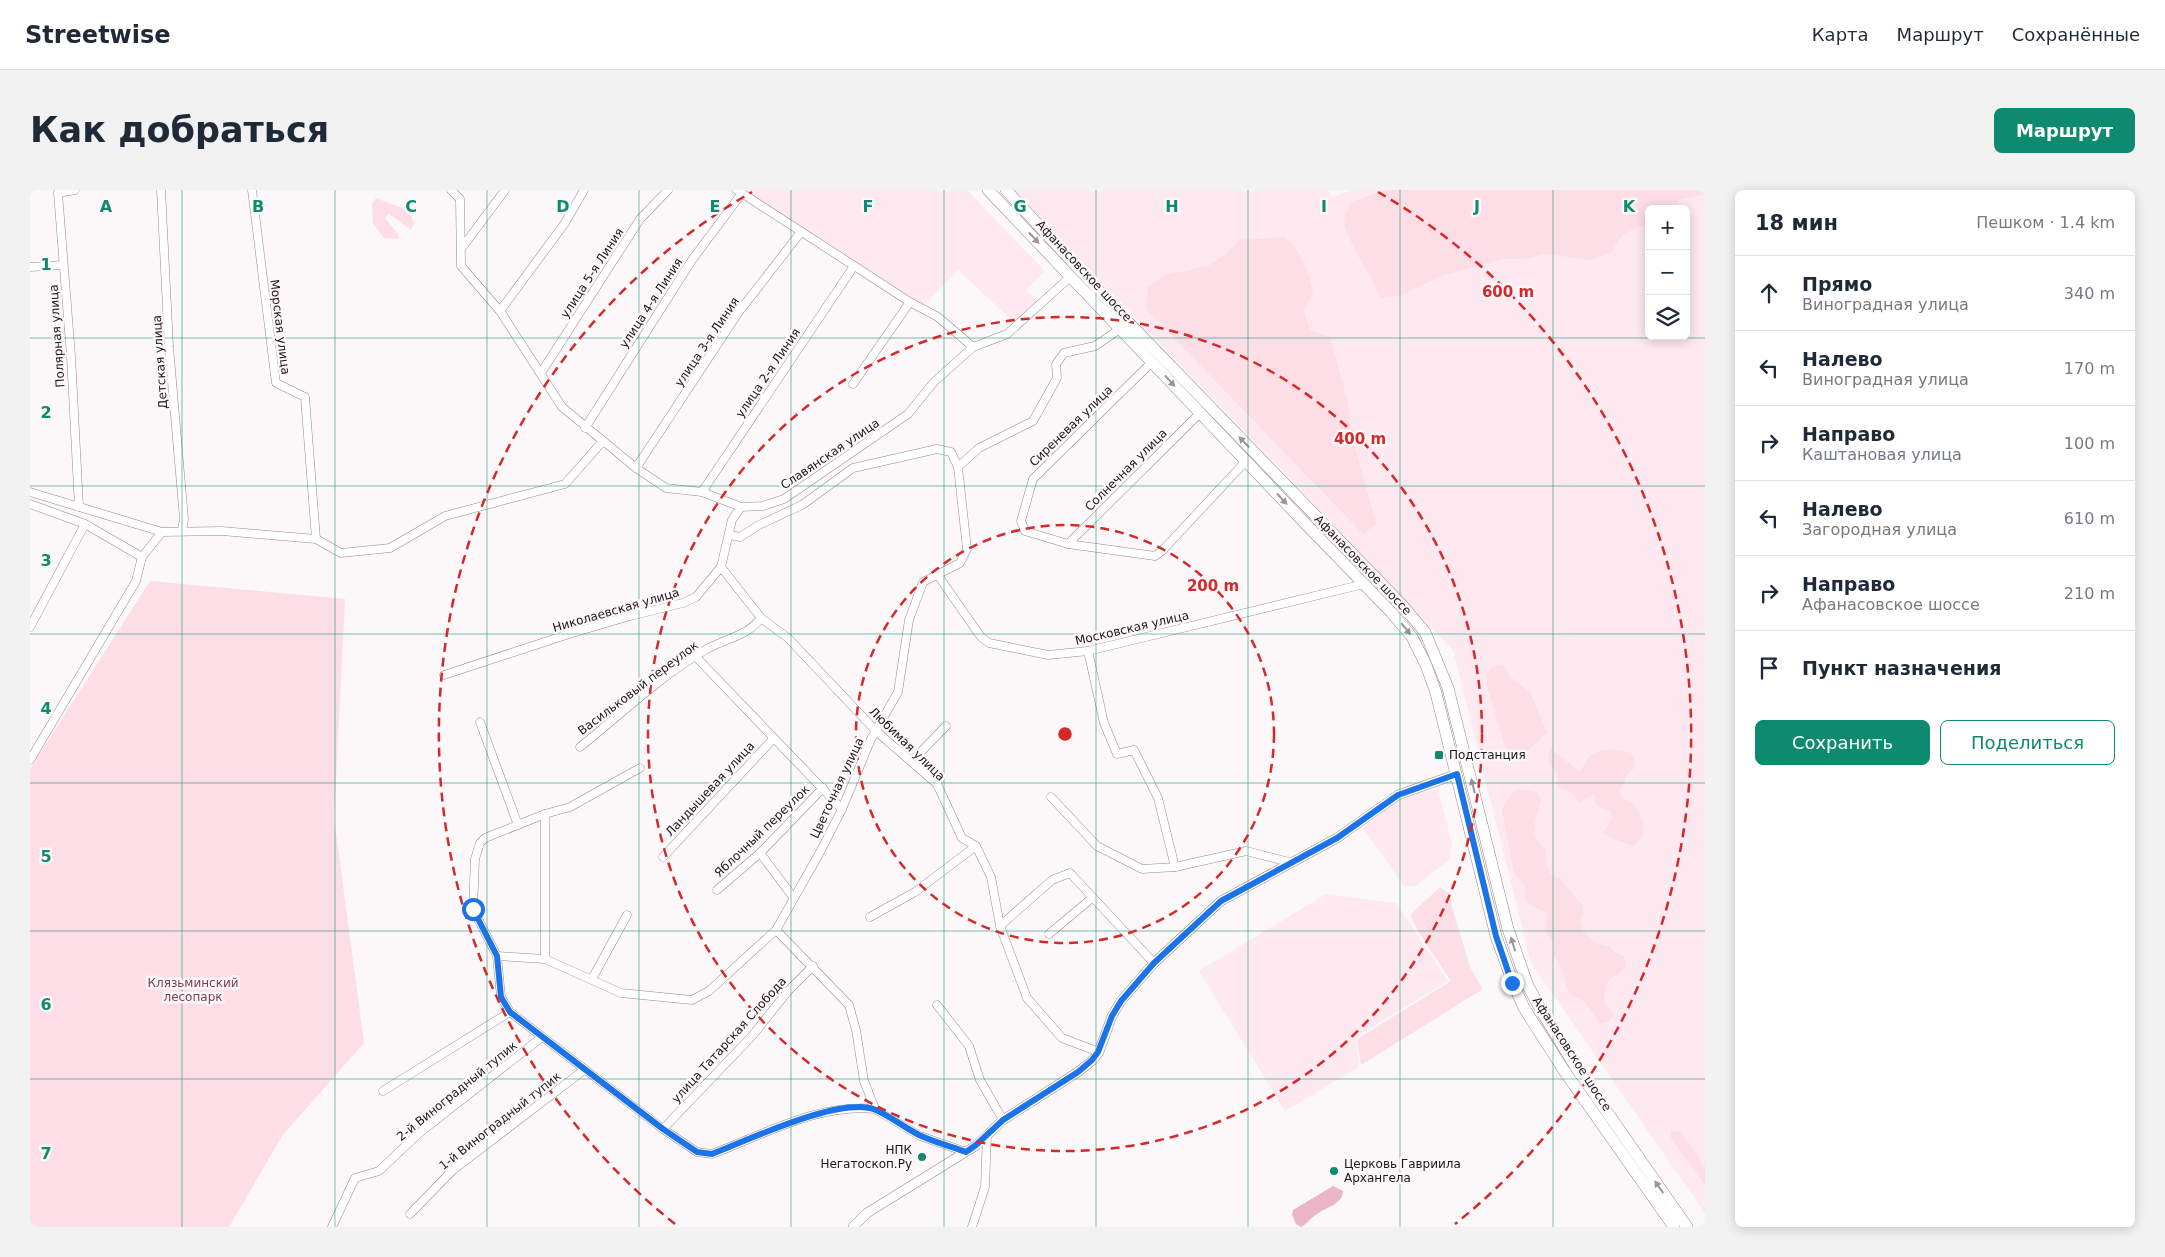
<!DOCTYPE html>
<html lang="ru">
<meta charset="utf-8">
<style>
body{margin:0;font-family:"DejaVu Sans",sans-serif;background:#f2f2f3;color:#1f2937}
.controls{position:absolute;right:15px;top:15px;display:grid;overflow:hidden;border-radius:8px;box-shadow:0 2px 12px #0003}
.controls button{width:45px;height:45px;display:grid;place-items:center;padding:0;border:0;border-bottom:1px solid #e0e1e3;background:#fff;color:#1f2937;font:25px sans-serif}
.stop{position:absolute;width:15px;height:15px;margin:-11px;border:4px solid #1a73e8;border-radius:50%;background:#fff}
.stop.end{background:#1a73e8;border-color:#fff;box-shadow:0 1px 5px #0008}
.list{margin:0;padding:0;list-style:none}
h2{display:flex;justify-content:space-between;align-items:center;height:65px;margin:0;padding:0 20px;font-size:21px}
h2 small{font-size:16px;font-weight:400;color:#747a83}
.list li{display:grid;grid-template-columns:32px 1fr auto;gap:15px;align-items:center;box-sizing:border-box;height:75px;padding:0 20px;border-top:1px solid #e0e1e3}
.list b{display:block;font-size:19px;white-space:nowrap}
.list p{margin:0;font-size:16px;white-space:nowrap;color:#747a83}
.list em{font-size:16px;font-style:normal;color:#747a83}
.actions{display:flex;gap:10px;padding:15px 20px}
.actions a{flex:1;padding:11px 0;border:1px solid #0e8b6e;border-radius:8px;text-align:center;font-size:18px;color:#0e8b6e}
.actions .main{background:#0e8b6e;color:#fff}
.icon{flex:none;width:28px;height:28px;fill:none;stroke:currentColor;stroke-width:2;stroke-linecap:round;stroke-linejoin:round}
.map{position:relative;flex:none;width:1675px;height:1037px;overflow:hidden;border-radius:8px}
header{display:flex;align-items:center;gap:30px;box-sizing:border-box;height:70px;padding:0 25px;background:#fff;border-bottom:1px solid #e0e1e3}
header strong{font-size:24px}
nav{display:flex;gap:28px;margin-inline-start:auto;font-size:18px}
.intro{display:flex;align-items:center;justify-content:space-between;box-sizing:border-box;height:120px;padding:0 30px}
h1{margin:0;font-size:35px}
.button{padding:12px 22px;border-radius:8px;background:#0e8b6e;color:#fff;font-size:18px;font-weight:700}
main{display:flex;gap:30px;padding:0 30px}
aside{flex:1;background:#fff;border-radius:8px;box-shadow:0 2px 12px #0003}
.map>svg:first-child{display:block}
.built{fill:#fde9ef;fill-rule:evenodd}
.green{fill:#fddee7}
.water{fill:#ebb5c6}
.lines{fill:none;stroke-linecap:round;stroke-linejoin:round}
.minor-casing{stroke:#9c868c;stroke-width:9}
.tertiary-casing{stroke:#9c868c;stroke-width:10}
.primary-casing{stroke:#9c868c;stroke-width:12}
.minor{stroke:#fff;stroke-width:8}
.tertiary{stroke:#fff;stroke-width:9}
.primary{stroke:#fff;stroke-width:11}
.oneway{fill:#9a9697}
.route{stroke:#1a73e8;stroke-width:6}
.grid{fill:none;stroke:#0e8b6e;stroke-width:1;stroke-opacity:0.55}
.ring{fill:none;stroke:#d62828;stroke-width:2.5;stroke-dasharray:9 6}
.poi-dot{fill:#0e8b6e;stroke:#fcf7f8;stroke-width:2}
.labels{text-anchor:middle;stroke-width:5;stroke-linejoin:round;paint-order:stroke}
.street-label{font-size:12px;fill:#1e1618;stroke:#fcf7f8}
.poi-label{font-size:12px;fill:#1e1618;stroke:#fcf7f8;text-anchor:start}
.park-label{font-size:12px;fill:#7e3b54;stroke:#fcf7f8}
.grid-label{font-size:16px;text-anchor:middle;font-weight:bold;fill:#0e8b6e;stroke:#fcf7f8;stroke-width:5;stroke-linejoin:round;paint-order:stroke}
.centre{fill:#d62828;stroke:#fcf7f8;stroke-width:2.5}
.ring-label{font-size:15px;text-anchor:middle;font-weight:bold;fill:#d62828;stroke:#fcf7f8;stroke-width:5;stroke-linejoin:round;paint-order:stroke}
</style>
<header>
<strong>Streetwise</strong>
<nav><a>Карта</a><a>Маршрут</a><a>Сохранённые</a></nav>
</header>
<div class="intro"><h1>Как добраться</h1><a class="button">Маршрут</a></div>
<main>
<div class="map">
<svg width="1675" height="1037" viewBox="0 0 1675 1037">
<rect width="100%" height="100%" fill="#fcf7f8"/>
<!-- built -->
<g class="built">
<polygon points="697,0 937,0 1015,81 996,100 1007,111 983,131 928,80 887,122"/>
<path d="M984 0H1297L1302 7 1322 0H1675V1023L1501 773 1423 460ZM1619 19H1656V146H1619Z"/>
<polygon points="1408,599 1422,654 1419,670 1387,695 1375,697 1333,638 1369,610 1389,603"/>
<polygon points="1296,704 1366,713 1418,791 1326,847 1329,877 1255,921 1169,781"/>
</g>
<!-- green -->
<g class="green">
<path d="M1356 0H1675V4L1648 10 1646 19H1619V40L1611 36 1592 45 1581 63 1561 70 1516 64 1494 69H1473L1411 86 1372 105 1351 108C1344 92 1313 43 1314 31 1315 25 1319 18 1321 12Z"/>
<polygon points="346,8 380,21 384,33 381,40 359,24 355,28 368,44 369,49 354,48 343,33 342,14"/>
<path d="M1255 47C1274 66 1277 76 1283 102L1274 120 1280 140 1300 147 1317 209 1323 250 1346 334 1333 344 1116 119 1118 97 1135 85 1178 76 1196 64 1212 48 1233 49Z"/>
<polygon points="120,391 315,409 304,628 334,853 252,946 199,1037 0,1037 0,579"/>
<path d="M1473 474C1479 489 1489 492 1500 503 1502 505 1515 537 1517 543L1493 565 1482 564 1475 557 1457 496V485L1463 476Z"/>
<path d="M1521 559 1549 581C1555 576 1554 574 1558 568 1566 557 1590 559 1601 563L1605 570 1603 580 1596 585 1594 594 1589 601 1593 609C1613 614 1621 645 1603 656L1579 647 1573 642 1583 628 1580 620 1571 618 1565 612V603L1550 612 1538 600 1529 598C1528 593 1528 586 1525 581 1520 572 1515 570 1521 559Z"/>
<path d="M1488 599 1506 602 1511 609C1507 628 1496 644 1515 659L1517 676 1520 684 1529 688 1552 714 1553 723 1550 731 1553 740 1565 753 1579 756 1585 763 1594 766 1596 776C1590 786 1581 785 1577 793 1575 797 1575 805 1574 810L1584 825 1579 832 1570 834 1555 812 1539 804 1532 779 1523 763 1525 755 1515 741 1518 724 1496 712 1495 695 1484 683 1472 619 1481 604Z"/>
<polygon points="1410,697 1418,703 1440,777 1453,799 1331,875 1327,849 1421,791 1391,746 1380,725"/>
<polygon points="1641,941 1651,942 1675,977 1675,995 1641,949"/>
</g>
<!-- water -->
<path class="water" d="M1303 996 1313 1001C1312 1015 1296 1017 1287 1024 1281 1027 1278 1033 1271 1037L1266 1034 1262 1025 1263 1020Z"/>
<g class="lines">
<!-- minor casing -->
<g class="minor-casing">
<g id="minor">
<polyline points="45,0 28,3 41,166 49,317"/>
<polyline points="131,0 139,157 154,329 152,341"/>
<polyline points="222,0 246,193 275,207 286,349"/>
<polyline points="421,0 430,9 431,76 470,121 532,217 606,278 636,298 672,302 711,317 733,316 754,309 878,224 904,192 943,157 977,144 1040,87"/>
<polyline points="707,0 880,112 908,127 943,157"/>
<polyline points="431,59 475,0"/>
<polyline points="0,77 33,75"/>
<polyline points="470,121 535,33 554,0"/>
<polyline points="1122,172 1003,289 991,331 995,341 1038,354 1125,366 1132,361 1216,271"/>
<polyline points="511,183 610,29 638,0"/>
<polyline points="823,194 880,112"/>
<polyline points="555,238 662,70 712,3"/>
<polyline points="928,277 949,258 1003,231 1027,188 1026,174 1034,163 1065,156 1090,139"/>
<polyline points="606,278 708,123 771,42"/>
<polyline points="0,302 132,342 192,341 286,349 311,363 360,358 415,326 535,294 572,252"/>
<polyline points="672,302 824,76"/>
<polyline points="0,314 55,334 112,367 132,342"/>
<polyline points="1038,354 1170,223"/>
<polyline points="691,377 731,428 758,448 847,542 907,594 932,648 946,656 961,687 970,736 997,808 1032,848 1069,862"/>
<polyline points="907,384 951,447 959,453 1018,465 1058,461 1334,394"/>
<polyline points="0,437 55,334"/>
<polyline points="1058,461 1074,533 1087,564 1104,560 1128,608 1145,677"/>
<polyline points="666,467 812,619"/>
<polyline points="414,485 539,444 600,426 653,413 666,407 691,377 702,330 711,317"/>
<polyline points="450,532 488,635"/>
<path d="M550 557C591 524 631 486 675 460 694 449 718 446 731 428"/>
<polyline points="0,570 106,391 112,367"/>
<polyline points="882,571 916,536"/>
<path d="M610 578 540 617 515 624 455 648 450 653 445 669 443 719 467 766 471 807 480 822 633 939 667 962 682 964C733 945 788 913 845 919"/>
<polyline points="1021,607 1067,656 1112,679 1145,677 1216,661 1259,672"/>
<polyline points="515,624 515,769"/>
<polyline points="730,663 763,707"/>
<polyline points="633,667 744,548"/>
<polyline points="687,700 730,663 793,598"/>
<polyline points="840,727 885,702 946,656"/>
<polyline points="970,736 1022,690 1040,683 1124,773"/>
<polyline points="746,740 819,815 826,840 834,891 845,919 890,946 936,962"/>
<polyline points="1019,744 1062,708"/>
<polyline points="467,766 515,769 591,803 662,810 679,801 746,740 789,664 812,619 841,549 868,502 879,430 893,392 930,373 937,359 928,277 921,262 907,259 823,278 772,315 729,335 710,347 700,345"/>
<polyline points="562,789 597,725"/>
<polyline points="907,815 939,856 950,890 973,930"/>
<polyline points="353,901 480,822"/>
<polyline points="633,939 722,846 758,801 783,776"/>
<polyline points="380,1024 423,980 554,880"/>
<polyline points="302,1037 325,988 349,981 388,944 512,847"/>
<polyline points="942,1037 955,997 957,945"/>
</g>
</g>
<!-- tertiary casing -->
<g class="tertiary-casing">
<polyline id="tertiary" points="823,1037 837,1023 947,955 973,930 1048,882 1063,870 1069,862 1082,826 1091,811 1124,773 1191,711 1307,648 1368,605 1427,584"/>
</g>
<!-- primary casing -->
<g class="primary-casing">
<g id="primary">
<polyline points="958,0 1270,328 1361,422 1382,447 1396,475 1406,503 1466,746 1483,793 1494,818 1535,882 1644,1037"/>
<polyline points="976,0 1099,133 1372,415 1395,442 1418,498 1478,739 1498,796 1515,827 1545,876 1657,1037"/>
</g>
</g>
<!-- minor -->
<use href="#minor" class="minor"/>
<!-- tertiary -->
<use href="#tertiary" class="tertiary"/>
<!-- primary -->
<use href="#primary" class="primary"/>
</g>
<!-- one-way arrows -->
<defs><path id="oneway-solid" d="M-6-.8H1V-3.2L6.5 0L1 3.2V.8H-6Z" transform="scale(1.25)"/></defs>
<g class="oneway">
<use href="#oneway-solid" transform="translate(1004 48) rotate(47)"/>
<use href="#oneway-solid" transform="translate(1140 191) rotate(47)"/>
<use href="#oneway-solid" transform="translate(1214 252) rotate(-134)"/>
<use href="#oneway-solid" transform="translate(1252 309) rotate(47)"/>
<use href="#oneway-solid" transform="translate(1376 439) rotate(51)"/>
<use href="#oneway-solid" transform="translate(1443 596) rotate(-104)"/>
<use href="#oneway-solid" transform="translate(1483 754) rotate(-107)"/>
<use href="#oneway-solid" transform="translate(1629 997) rotate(-125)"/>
</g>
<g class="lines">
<!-- route -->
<path class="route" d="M443 719 467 766 471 807 480 822 633 939 667 962 682 964C716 951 812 905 846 920 861 927 874 937 889 945 904 952 920 956 936 962L946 955 973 930 1048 882 1062 870 1068 862 1082 826 1091 811 1124 773 1191 711 1307 648 1368 605 1427 584 1466 746 1482 793"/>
</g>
<!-- grid -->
<path class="grid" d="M152 0V1037M305 0V1037M457 0V1037M609 0V1037M761 0V1037M914 0V1037M1066 0V1037M1218 0V1037M1370 0V1037M1523 0V1037M0 148H1675M0 296H1675M0 444H1675M0 593H1675M0 741H1675M0 889H1675"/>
<!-- distance rings -->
<g class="ring">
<circle cx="1035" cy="544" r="209"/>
<circle cx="1035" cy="544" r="417"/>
<path d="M645 1034A626 626 0 0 1 722 2M1348 2A626 626 0 0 1 1425 1034"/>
</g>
<!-- markers -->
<g class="poi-dot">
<rect x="1404" y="560" width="10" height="10" rx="2.5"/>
<circle cx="892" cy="967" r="5"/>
<circle cx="1304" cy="981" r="5"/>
</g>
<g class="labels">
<!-- street labels -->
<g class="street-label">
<text transform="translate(1054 81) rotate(47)" y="4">Афанасовское шоссе</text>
<text transform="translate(562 83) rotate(-57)" y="4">улица 5-я Линия</text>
<text transform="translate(621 113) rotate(-57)" y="4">улица 4-я Линия</text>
<text transform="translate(250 137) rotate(83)" y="4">Морская улица</text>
<text transform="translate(27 146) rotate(-94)" y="4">Полярная улица</text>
<text transform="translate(677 152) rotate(-56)" y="4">улица 3-я Линия</text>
<text transform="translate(130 172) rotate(-94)" y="4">Детская улица</text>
<text transform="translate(738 183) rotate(-56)" y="4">улица 2-я Линия</text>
<text transform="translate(1041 236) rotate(-44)" y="4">Сиреневая улица</text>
<text transform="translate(800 264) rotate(-34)" y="4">Славянская улица</text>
<text transform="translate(1096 280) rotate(-45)" y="4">Солнечная улица</text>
<text transform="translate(1333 375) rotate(46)" y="4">Афанасовское шоссе</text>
<text transform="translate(586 420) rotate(-16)" y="4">Николаевская улица</text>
<text transform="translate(1102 438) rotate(-13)" y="4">Московская улица</text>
<text transform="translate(608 498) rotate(-37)" y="4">Васильковый переулок</text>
<text transform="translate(877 554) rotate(44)" y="4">Любимая улица</text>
<text transform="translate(807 598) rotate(-65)" y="4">Цветочная улица</text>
<text transform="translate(680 599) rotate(-47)" y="4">Ландышевая улица</text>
<text transform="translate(732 641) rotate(-44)" y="4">Яблочный переулок</text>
<text transform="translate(699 850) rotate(-48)" y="4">улица Татарская Слобода</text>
<text transform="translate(1542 864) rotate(57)" y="4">Афанасовское шоссе</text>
<text transform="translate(427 901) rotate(-39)" y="4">2-й Виноградный тупик</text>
<text transform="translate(470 931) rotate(-38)" y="4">1-й Виноградный тупик</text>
</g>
<!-- poi labels -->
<g class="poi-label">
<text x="1419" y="569">Подстанция</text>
<text x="882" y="964" text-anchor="end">НПК<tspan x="882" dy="14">Негатоскоп.Ру</tspan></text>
<text x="1314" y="978">Церковь Гавриила<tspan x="1314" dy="14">Архангела</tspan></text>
</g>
<!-- park labels -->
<g class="park-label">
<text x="163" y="797">Клязьминский<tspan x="163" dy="14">лесопарк</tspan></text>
</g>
</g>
<g class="grid-label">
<text x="76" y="22">A</text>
<text x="228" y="22">B</text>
<text x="381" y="22">C</text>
<text x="533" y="22">D</text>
<text x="685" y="22">E</text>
<text x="838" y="22">F</text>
<text x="990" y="22">G</text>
<text x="1142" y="22">H</text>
<text x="1294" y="22">I</text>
<text x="1447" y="22">J</text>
<text x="1599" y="22">K</text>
<text x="16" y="80">1</text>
<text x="16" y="228">2</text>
<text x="16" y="376">3</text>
<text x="16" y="524">4</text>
<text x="16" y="672">5</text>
<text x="16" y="820">6</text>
<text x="16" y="969">7</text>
</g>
<circle cx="1035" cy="544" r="8" class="centre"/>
<g class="ring-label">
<text x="1478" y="107">600 m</text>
<text x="1330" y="254">400 m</text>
<text x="1183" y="401">200 m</text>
</g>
</svg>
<div class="controls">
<button>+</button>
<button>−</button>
<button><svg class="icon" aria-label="layers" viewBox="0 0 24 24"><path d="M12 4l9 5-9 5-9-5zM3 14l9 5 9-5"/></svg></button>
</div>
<div class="stop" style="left:443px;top:719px"></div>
<div class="stop end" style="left:1482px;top:793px"></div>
</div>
<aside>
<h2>18 мин<small>Пешком · 1.4 km</small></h2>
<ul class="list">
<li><svg class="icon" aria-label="ahead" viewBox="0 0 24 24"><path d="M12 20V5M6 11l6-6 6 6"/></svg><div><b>Прямо</b><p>Виноградная улица</p></div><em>340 m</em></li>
<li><svg class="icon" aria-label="left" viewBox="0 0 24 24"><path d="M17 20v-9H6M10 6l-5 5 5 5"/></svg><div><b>Налево</b><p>Виноградная улица</p></div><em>170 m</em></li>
<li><svg class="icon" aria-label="right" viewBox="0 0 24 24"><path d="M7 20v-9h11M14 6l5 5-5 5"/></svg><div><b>Направо</b><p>Каштановая улица</p></div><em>100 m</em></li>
<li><svg class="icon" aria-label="left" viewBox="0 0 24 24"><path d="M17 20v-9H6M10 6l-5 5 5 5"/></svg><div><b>Налево</b><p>Загородная улица</p></div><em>610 m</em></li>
<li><svg class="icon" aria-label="right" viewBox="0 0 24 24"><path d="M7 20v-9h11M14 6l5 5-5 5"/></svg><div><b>Направо</b><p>Афанасовское шоссе</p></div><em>210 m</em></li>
<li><svg class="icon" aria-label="arrive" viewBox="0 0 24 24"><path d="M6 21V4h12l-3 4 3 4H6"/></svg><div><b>Пункт назначения</b></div></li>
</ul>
<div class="actions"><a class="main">Сохранить</a><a>Поделиться</a></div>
</aside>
</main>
